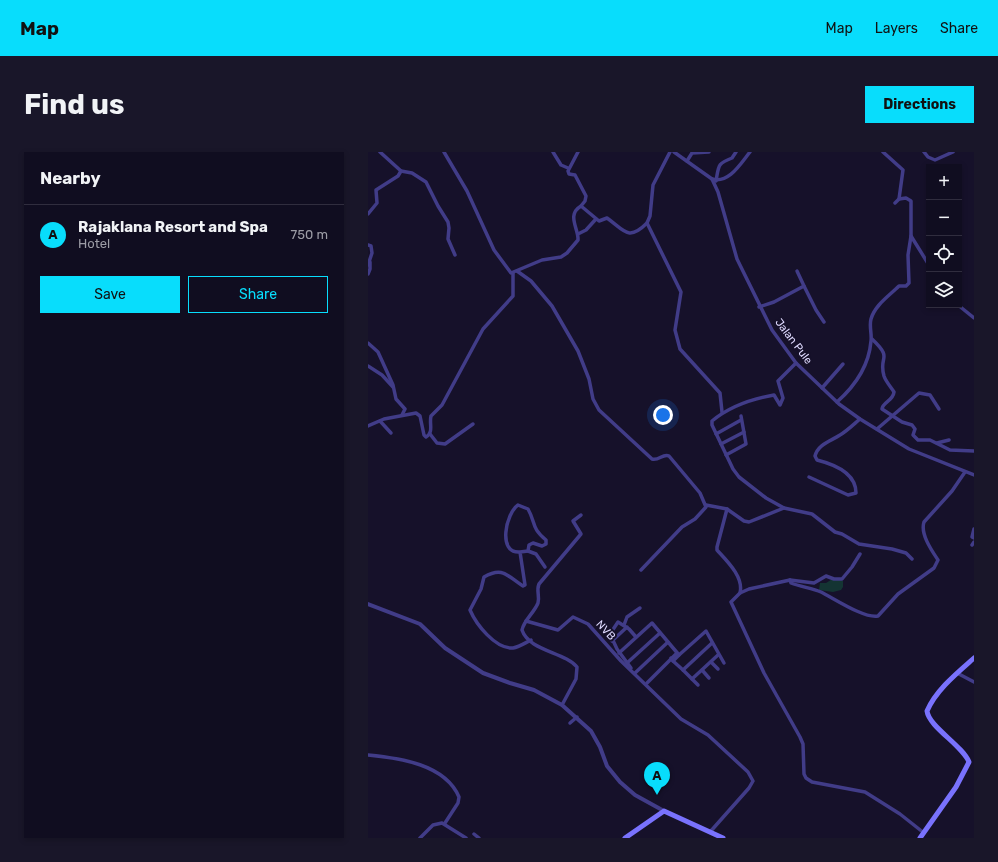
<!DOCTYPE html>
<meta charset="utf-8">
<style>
body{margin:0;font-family:Rubik,sans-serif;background:#191629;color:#f1f3f6}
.controls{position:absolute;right:12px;top:12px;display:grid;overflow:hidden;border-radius:0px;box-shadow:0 2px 6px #0003}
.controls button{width:36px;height:36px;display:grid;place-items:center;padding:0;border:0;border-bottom:1px solid #302d3e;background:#100d20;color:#f1f3f6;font:20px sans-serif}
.you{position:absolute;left:295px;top:263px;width:14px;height:14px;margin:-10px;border:3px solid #fff;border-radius:50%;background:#1a73e8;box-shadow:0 0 0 6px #1a73e833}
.badge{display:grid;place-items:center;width:26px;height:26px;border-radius:50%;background:#08ddfc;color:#111;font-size:13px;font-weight:700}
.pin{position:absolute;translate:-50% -33px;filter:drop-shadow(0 1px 2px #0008)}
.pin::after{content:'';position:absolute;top:21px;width:14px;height:12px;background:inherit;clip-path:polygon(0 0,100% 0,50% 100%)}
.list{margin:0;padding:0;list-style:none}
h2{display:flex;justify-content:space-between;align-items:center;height:52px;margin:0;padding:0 16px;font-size:17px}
h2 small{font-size:13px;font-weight:400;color:#9c9ca5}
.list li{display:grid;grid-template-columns:26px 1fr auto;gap:12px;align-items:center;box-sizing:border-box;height:60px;padding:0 16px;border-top:1px solid #302d3e}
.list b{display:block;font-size:15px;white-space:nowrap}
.list p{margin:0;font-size:13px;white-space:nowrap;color:#9c9ca5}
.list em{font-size:13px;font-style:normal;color:#9c9ca5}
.actions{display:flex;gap:8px;padding:12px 16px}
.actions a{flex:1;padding:9px 0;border:1px solid #08ddfc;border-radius:0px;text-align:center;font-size:14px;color:#08ddfc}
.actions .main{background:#08ddfc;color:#111}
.icon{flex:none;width:22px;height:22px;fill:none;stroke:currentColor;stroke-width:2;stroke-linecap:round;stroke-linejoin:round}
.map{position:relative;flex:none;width:606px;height:686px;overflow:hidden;border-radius:0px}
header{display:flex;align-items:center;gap:24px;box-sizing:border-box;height:56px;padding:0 20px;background:#08ddfc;color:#111}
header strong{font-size:19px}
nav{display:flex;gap:22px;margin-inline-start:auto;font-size:14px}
.intro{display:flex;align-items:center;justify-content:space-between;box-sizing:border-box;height:96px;padding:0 24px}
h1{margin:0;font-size:28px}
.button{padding:10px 18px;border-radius:0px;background:#08ddfc;color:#111;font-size:14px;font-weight:700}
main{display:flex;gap:24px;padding:0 24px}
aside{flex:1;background:#100d20;border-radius:0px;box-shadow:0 2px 6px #0003}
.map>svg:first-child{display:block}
.green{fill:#143433}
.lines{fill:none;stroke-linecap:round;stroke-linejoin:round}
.minor{stroke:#413c88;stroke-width:3.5}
.tertiary{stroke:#413c88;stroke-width:4}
.secondary{stroke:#7972fd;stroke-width:5}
.labels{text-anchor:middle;stroke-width:4;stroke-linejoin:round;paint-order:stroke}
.street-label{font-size:11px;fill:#dfdaff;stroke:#16112a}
</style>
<header>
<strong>Map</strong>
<nav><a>Map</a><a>Layers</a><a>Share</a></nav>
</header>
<div class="intro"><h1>Find us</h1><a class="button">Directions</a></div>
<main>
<aside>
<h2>Nearby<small></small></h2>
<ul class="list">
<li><span class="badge">A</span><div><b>Rajaklana Resort and Spa</b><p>Hotel</p></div><em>750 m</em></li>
</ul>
<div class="actions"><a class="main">Save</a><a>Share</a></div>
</aside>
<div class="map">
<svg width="606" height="686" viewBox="0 0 606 686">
<rect width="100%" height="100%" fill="#16112a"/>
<!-- green -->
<polygon class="green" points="466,426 475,429 475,435 473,438 465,440 451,438 452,431 458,431"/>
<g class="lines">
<!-- minor -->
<g class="minor">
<polyline points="12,0 33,19 44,21 58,30 70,54 80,70 81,76 80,87 87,103"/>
<path d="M76 0 99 39 126 98 143 121 174 108 193 105 199 101 210 88C211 77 198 63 213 54"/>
<polyline points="185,0 193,13 200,16"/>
<path d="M210 0 200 19 201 22 207 23 218 44 217 49 213 54 231 69 239 66C256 78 260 90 279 71"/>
<polyline points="302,0 285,33 282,64 279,71 313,140 307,178 312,197 352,241 354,260"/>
<polyline points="306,0 344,27 350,40 369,107 404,178 428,211 471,252 492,267 541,297 606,323"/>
<polyline points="515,0 535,18 531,47"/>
<polyline points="556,0 560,5 567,8 585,0"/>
<polyline points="319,9 324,1 341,0"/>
<path d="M344 27C361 32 373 11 382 0"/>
<path d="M348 29C351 13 349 12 364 6L368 0"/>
<polyline points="527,51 531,47 538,46 543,49 543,84 561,113"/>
<polyline points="0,62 9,51 8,38 30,24 33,19"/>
<polyline points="210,82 218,78 228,67"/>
<polyline points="0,93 3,94 4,101 0,113"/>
<path d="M149 119 163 129 184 154 210 199 221 227 225 247 231 258 284 307C291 309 295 301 301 304L332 341 338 355 327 367 314 375 273 418"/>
<polyline points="429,119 436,134"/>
<polyline points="0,122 2,117 2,110"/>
<polyline points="590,153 606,166"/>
<polyline points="391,155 406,150 436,134 448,158 456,170"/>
<path d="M504 187C526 208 510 203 516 224 518 230 523 235 526 240 525 249 515 250 514 257L534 270 544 273 547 277 545 283 550 288H562L582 298 606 299"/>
<polyline points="0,191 10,200 25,233 28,247 37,257 34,263"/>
<path d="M428 211 410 229 415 246 412 253 406 243C383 247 362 254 344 269V273L365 317 371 325 398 346 416 356 444 362 467 380 474 382 491 392 524 397 538 401 544 407"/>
<polyline points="0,214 14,223 25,235"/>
<polyline points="454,236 475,212"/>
<path d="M469 250C487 234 501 213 503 189 504 182 501 174 503 167 507 153 521 144 531 134H538L541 131 540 103 543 84"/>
<polyline points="12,269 23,281"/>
<path d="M0 274 16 267 48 261 52 264 56 283 58 285C66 280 61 272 63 264L74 253 115 177 145 144V121"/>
<polyline points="509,277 551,241 562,243 571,257"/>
<polyline points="62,282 69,291 77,292 105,272"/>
<polyline points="348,282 373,268"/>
<polyline points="569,291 581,288"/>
<polyline points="353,292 376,280"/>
<polyline points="358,303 378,292 373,264"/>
<path d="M441 325 480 343 488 341C488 321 465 312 449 308L447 304C450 292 463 289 472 283 479 279 486 272 492 267"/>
<path d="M338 353 359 357 349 395V398C359 409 376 425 372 441"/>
<polyline points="359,357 376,369 381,370 416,356"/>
<polyline points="606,377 604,385 606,386"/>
<polyline points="604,393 606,390"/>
<polyline points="160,399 168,402 177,415"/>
<path d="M152 400 160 399 161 393 165 391 174 394 178 392V388C163 376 168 371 160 357L150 353C138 361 129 402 152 400L157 433 155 434C139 424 135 414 116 425L113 437 102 458C108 472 127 497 145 496 151 495 157 491 163 488"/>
<polyline points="492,402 484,415 474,427 466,427 458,424 446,431 422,428 381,437 372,441 363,450 396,521 432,585 435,592 436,622 438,626 444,630 497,640 532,662 556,681"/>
<path d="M422 428 423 431C433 435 444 436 453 440 467 447 497 467 510 464L530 442 566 416 570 408C564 399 552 382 556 370L584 339 597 320"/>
<polyline points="158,469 190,478 205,465 220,472 253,509 313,567 340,583 380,620 385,629 381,636 342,680"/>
<polyline points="256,473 259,465 272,456"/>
<polyline points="244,489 259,475"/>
<polyline points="251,501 284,471 311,503 305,509 303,506"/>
<polyline points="311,503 338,479 356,511"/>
<polyline points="305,509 315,518 344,491"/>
<polyline points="343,510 350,517"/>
<polyline points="259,511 292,481"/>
<polyline points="263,516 249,497 242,482 250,470 261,477 268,485"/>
<polyline points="315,518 330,533"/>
<polyline points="334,518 341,526"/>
<polyline points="267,521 300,490"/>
<polyline points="589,521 606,530"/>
<polyline points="324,527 350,503"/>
<polyline points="279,531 309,501"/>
<path d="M194 553 208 527 209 515C197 500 161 499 154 478 156 468 166 461 170 451 172 444 168 439 171 432L213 382 205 369 213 363"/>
<polyline points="202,571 209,565"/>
<path d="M0 603C31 606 77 612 91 645L90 651 77 671"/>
<polyline points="106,682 111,686"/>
<polyline points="52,686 65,673 74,671 98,686"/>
</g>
<!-- tertiary -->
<polyline class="tertiary" points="0,452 52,472 77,496 115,521 142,531 166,538 194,553 223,579 232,595 239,614 252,630 267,643 296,659"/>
<!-- secondary -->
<g class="secondary">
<polyline points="257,686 296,659 355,686"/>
<path d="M552 686 588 635 601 610C594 593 561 575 559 559 568 538 589 521 606 506"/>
</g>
</g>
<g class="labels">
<!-- street labels -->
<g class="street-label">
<text transform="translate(426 189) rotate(53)" y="4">Jalan Pule</text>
<text transform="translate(238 478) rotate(47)" y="4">NVB</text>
</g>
</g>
</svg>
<div class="controls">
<button>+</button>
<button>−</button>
<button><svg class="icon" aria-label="locate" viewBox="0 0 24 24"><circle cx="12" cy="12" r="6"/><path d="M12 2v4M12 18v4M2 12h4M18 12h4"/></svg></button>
<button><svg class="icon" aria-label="layers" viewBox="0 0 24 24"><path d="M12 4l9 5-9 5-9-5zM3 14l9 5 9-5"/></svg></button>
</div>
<div class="you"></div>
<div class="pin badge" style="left:289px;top:643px">A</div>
</div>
</main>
